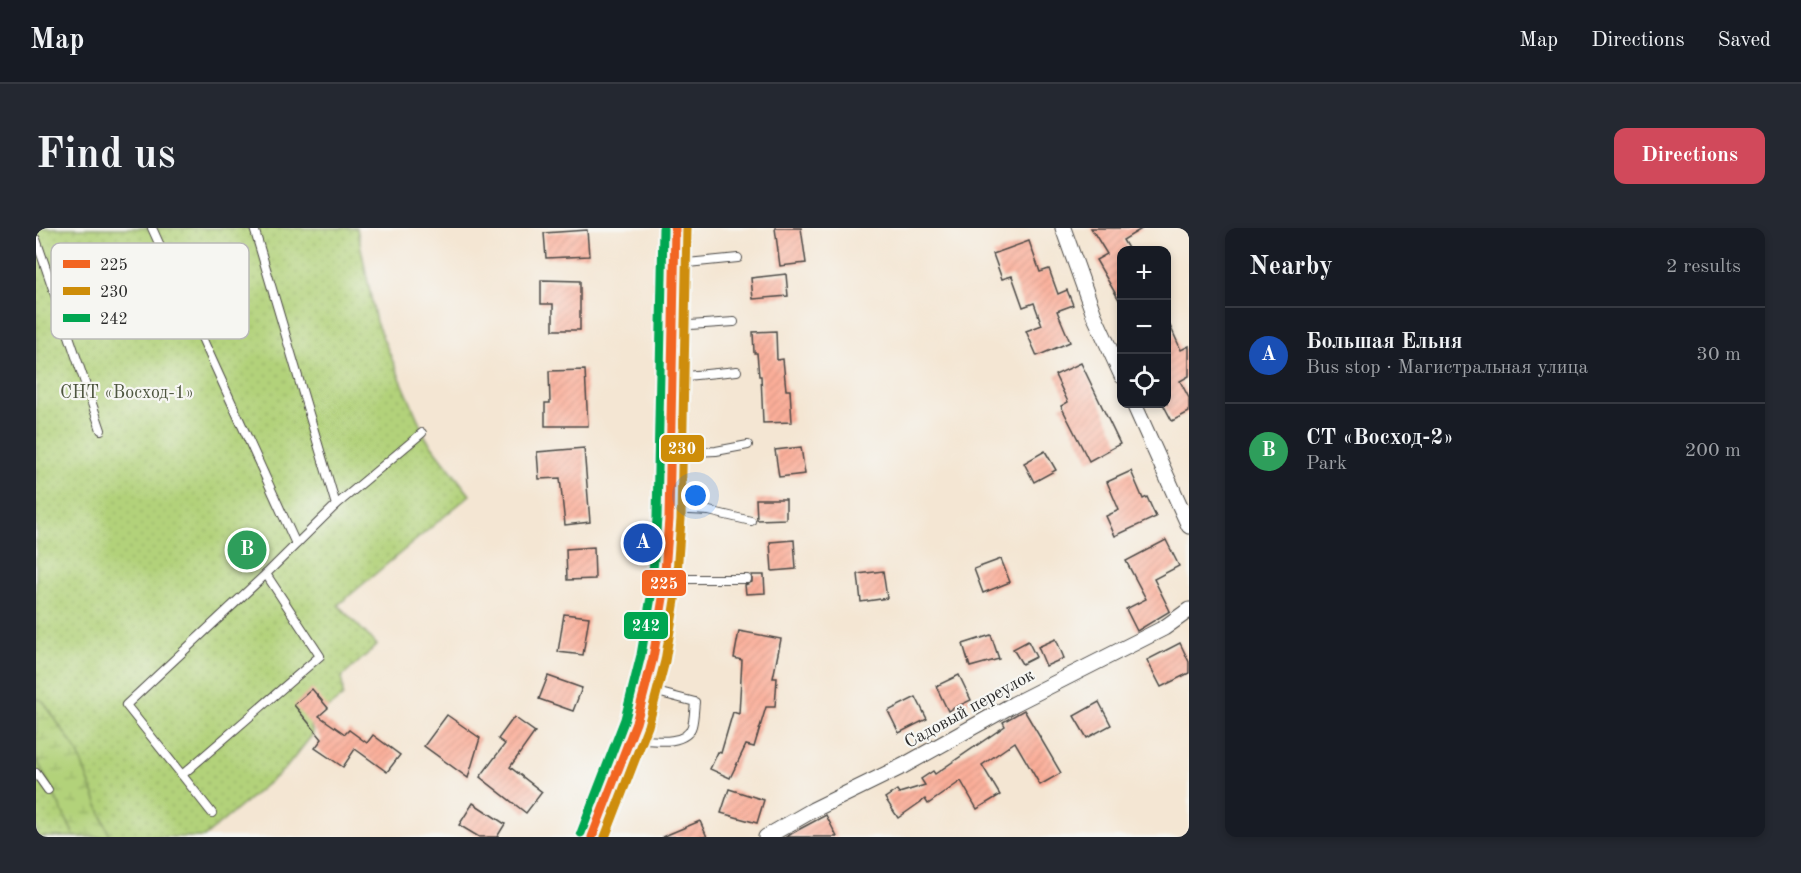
<!DOCTYPE html>
<meta charset="utf-8">
<style>
body{margin:0;font-family:"Old Standard TT",serif;background:#242831;color:#f1f3f6}
.controls{position:absolute;right:18px;top:18px;display:grid;overflow:hidden;border-radius:12px;box-shadow:0 3px 9px #0003}
.controls button{width:54px;height:54px;display:grid;place-items:center;padding:0;border:0;border-bottom:2px solid #363941;background:#171b24;color:#f1f3f6;font:30px sans-serif}
.you{position:absolute;left:660px;top:268px;width:21px;height:21px;margin:-15px;border:4px solid #fff;border-radius:50%;background:#1a73e8;box-shadow:0 0 0 9px #1a73e833}
.badge{display:grid;place-items:center;width:39px;height:39px;border-radius:50%;background:#d1495b;color:#fff;font-size:20px;font-weight:700}
.pin{position:absolute;translate:-50% -50%;border:3px solid #fff;box-shadow:0 2px 6px #0006}
.list{margin:0;padding:0;list-style:none}
h2{display:flex;justify-content:space-between;align-items:center;height:78px;margin:0;padding:0 24px;font-size:26px}
h2 small{font-size:20px;font-weight:400;color:#9ea1a6}
.list li{display:grid;grid-template-columns:39px 1fr auto;gap:18px;align-items:center;box-sizing:border-box;height:96px;padding:0 24px;border-top:2px solid #363941}
.list b{display:block;font-size:22px;white-space:nowrap}
.list p{margin:0;font-size:20px;white-space:nowrap;color:#9ea1a6}
.list em{font-size:20px;font-style:normal;color:#9ea1a6}
.icon{flex:none;width:33px;height:33px;fill:none;stroke:currentColor;stroke-width:2;stroke-linecap:round;stroke-linejoin:round}
.map{position:relative;flex:none;width:1153px;height:609px;overflow:hidden;border-radius:12px}
header{display:flex;align-items:center;gap:36px;box-sizing:border-box;height:84px;padding:0 30px;background:#171b24;border-bottom:2px solid #363941}
header strong{font-size:28px}
nav{display:flex;gap:33px;margin-inline-start:auto;font-size:21px}
.intro{display:flex;align-items:center;justify-content:space-between;box-sizing:border-box;height:144px;padding:0 36px}
h1{margin:0;font-size:42px}
.button{padding:15px 27px;border-radius:12px;background:#d1495b;color:#fff;font-size:21px;font-weight:700}
main{display:flex;gap:36px;padding:0 36px}
aside{flex:1;background:#171b24;border-radius:12px;box-shadow:0 3px 9px #0003}
.map>svg:first-child{display:block}
.grass{fill:url(#grass-dots);stroke:#6e7e52;stroke-width:1.5}
.wetland{fill:url(#wetland-marsh);stroke:#6e7e52;stroke-width:1.5}
.building{fill:url(#building-hatch)}
.lines{fill:none;stroke-linecap:round;stroke-linejoin:round}
.lane-casing{stroke:#494744;stroke-width:10}
.street-casing{stroke:#494744;stroke-width:17}
.primary-casing{stroke:#494744;stroke-width:26}
.lane{stroke:#fff;stroke-width:8}
.street{stroke:#fff;stroke-width:15}
.primary{stroke:#ebc669;stroke-width:24}
.bus-1-casing{stroke:#f6f6f2;stroke-width:14}
.bus-2-casing{stroke:#f6f6f2;stroke-width:14}
.bus-3-casing{stroke:#f6f6f2;stroke-width:14}
.bus-1{stroke:#f26522;stroke-width:9}
.bus-2{stroke:#ce8d09;stroke-width:9}
.bus-3{stroke:#00a651;stroke-width:9}
.labels{text-anchor:middle;stroke-width:4.5;stroke-linejoin:round;paint-order:stroke}
.park-label{font-size:18px;fill:#4d553f;stroke:#f6f6f2}
.street-label{font-size:18px;fill:#2b2b2b;stroke:#f6f6f2}
.key{fill:#f6f6f2;stroke:#b9b9b6;stroke-width:1.5}
.key-label{font-size:16px;fill:#2b2b2b}
.line-badge{stroke:#f6f6f2;stroke-width:2}
.badge-label{font-size:16px;text-anchor:middle;font-weight:bold;fill:#fff}
</style>
<header>
<strong>Map</strong>
<nav><a>Map</a><a>Directions</a><a>Saved</a></nav>
</header>
<div class="intro"><h1>Find us</h1><a class="button">Directions</a></div>
<main>
<div class="map">
<svg width="1153" height="609" viewBox="0 0 1153 609">
<defs>
<pattern id="grass-dots" width="8" height="8" patternUnits="userSpaceOnUse" patternTransform="scale(1.5)"><rect width="8" height="8" fill="#b2d27a"/><path d="M2 2h.1M6 6h.1" fill="none" stroke="#99b46a" stroke-width="1.8" stroke-linecap="round"/></pattern>
<pattern id="wetland-marsh" width="20" height="14" patternUnits="userSpaceOnUse" patternTransform="scale(1.5)"><rect width="20" height="14" fill="#b2d27a"/><path d="M1 5h8M5 5V1M11 12h8M15 12V8" fill="none" stroke="#99b46a"/></pattern>
<pattern id="building-hatch" width="6" height="6" patternUnits="userSpaceOnUse" patternTransform="scale(1.5)"><rect width="6" height="6" fill="#fbae99"/><path d="M-1 1l2-2M0 6l6-6M5 7l2-2" fill="none" stroke="#d79684"/></pattern>
</defs>
<rect width="100%" height="100%" fill="#f6f6f2"/>
<filter id="ink" filterUnits="userSpaceOnUse"><feTurbulence type="fractalNoise" baseFrequency=".0167" numOctaves="2"/><feDisplacementMap in="SourceGraphic" scale="12" xChannelSelector="R" yChannelSelector="G"/><feConvolveMatrix kernelMatrix="1 2 1 2 8 2 1 2 1" color-interpolation-filters="sRGB"/></filter>
<filter id="wash" filterUnits="userSpaceOnUse"><feTurbulence type="fractalNoise" baseFrequency=".008" numOctaves="4" result="noise"/><feDisplacementMap in="SourceGraphic" scale="24" xChannelSelector="R" yChannelSelector="G"/><feGaussianBlur stdDeviation="1.35" result="paint"/><feColorMatrix in="noise" values="0 0 0 0 0 0 0 0 0 0 0 0 0 0 0 0 0 1.4 0 .05"/><feComposite in="paint" operator="in"/></filter>
<g filter="url(#wash)">
<rect width="100%" height="100%" fill="#f4e6d3"/>
<!-- grass -->
<polygon class="grass" points="0,0 321,0 340,94 390,210 434,267 302,377 341,417 306,449 307,468 274,494 277,506 250,540 168,609 0,609"/>
<!-- wetland -->
<polygon class="wetland" points="0,470 7,473 41,523 74,609 39,609 0,530"/>
<g id="blocks">
<!-- building -->
<g class="building">
<polygon points="739,0 765,0 770,35 744,38"/>
<polygon points="1055,0 1107,0 1087,12 1093,22 1086,22 1086,77 1060,32 1071,26"/>
<polygon points="551,2 553,28 510,30 508,5"/>
<polygon points="993,13 1004,44 1013,41 1022,66 1031,62 1037,77 1021,83 1034,114 1001,128 990,103 1006,97 998,75 987,79 976,48 966,51 957,26"/>
<polygon points="750,46 752,68 717,71 715,50"/>
<polygon points="505,52 544,53 544,102 517,102 517,76 505,76"/>
<polygon points="1131,91 1145,122 1153,118 1153,148 1144,153 1153,170 1153,184 1136,193 1127,176 1131,176"/>
<polygon points="740,103 741,132 747,131 750,162 754,162 756,194 727,195 725,148 723,148 721,125 718,125 717,104"/>
<polygon points="1045,135 1084,216 1053,233 1025,178 1032,174 1019,147"/>
<polygon points="549,142 552,198 509,198 509,175 514,175 513,143"/>
<polygon points="765,219 769,246 743,249 739,222"/>
<polygon points="548,220 554,294 529,297 524,250 503,251 501,224"/>
<polygon points="1009,223 1020,242 998,254 988,235"/>
<polygon points="1095,243 1107,271 1111,269 1120,289 1079,308 1070,288 1083,282 1071,254"/>
<polygon points="720,271 750,271 750,291 721,292"/>
<polygon points="758,312 760,341 736,343 734,314"/>
<polygon points="1130,312 1143,338 1118,351 1134,383 1101,403 1090,381 1110,371 1090,333"/>
<polygon points="558,319 559,351 531,352 530,321"/>
<polygon points="965,331 974,354 947,365 938,341"/>
<polygon points="847,343 851,370 825,374 822,346"/>
<polygon points="716,347 728,347 729,365 710,366 709,357 716,354"/>
<polygon points="528,386 553,389 547,427 522,424"/>
<polygon points="703,403 745,411 737,450 741,450 739,479 730,479 718,519 710,517 694,550 674,541 682,524 685,525 697,484 703,486 706,432 698,430"/>
<polygon points="955,407 963,431 934,439 927,416"/>
<polygon points="1020,411 1028,430 1010,438 1002,419"/>
<polygon points="992,413 1000,429 986,436 977,421"/>
<polygon points="1144,415 1153,434 1153,445 1125,459 1111,432"/>
<polygon points="923,447 935,472 912,483 900,458"/>
<polygon points="512,448 546,460 537,483 503,471"/>
<polygon points="276,461 292,480 283,488 309,506 313,502 331,515 337,507 364,527 351,544 319,521 307,539 279,520 286,511 258,477"/>
<polygon points="880,469 891,491 863,505 852,483"/>
<polygon points="1063,474 1075,497 1051,510 1038,488"/>
<polygon points="988,482 1025,545 1004,557 979,514 946,537 964,567 941,581 925,553 892,576 889,571 862,590 849,570 861,562 863,565 889,557 885,551 897,543 899,546 969,498 967,494"/>
<polygon points="411,487 444,510 432,550 388,518"/>
<polygon points="478,489 499,504 474,539 506,564 490,585 444,549 469,516 462,511"/>
<polygon points="693,561 728,572 721,595 685,585"/>
<polygon points="437,575 469,596 461,609 443,609 423,597"/>
<polygon points="790,587 801,609 750,609 762,602"/>
<polygon points="664,593 671,609 626,609"/>
</g>
</g>
</g>
<g filter="url(#ink)">
<use href="#blocks" fill-opacity="0" stroke="#494744" stroke-width="1.5"/>
<g class="lines">
<!-- lane casing -->
<g class="lane-casing">
<g id="lane">
<polyline points="116,0 260,316"/>
<polyline points="0,11 65,202"/>
<polyline points="641,36 702,30"/>
<polyline points="639,98 698,94"/>
<polyline points="640,149 701,143"/>
<polyline points="636,225 680,223 712,217"/>
<polyline points="300,277 386,205"/>
<polyline points="635,281 673,283 715,293"/>
<polyline points="630,351 711,351"/>
<path d="M598 511C615 512 650 519 656 498 658 491 658 482 659 474L613 462"/>
<polyline points="0,545 12,562"/>
<polyline points="146,547 90,477 230,346"/>
<polyline points="176,585 146,547 284,428 230,346 300,277 218,0"/>
</g>
</g>
<!-- street casing -->
<g class="street-casing">
<g id="street">
<polyline points="1027,0 1058,87 1086,148"/>
<polyline points="1098,176 1153,298"/>
<polyline points="730,609 777,582 867,538 978,476 1128,400 1153,382"/>
</g>
</g>
<!-- primary casing -->
<g class="primary-casing">
<polyline id="primary" points="556,609 600,495 617,430 627,370 633,291 639,0"/>
</g>
<!-- lane -->
<use href="#lane" class="lane"/>
<!-- street -->
<use href="#street" class="street"/>
<!-- primary -->
<use href="#primary" class="primary"/>
<!-- bus-1 casing -->
<g class="bus-1-casing">
<polyline id="bus-1" points="556,609 600,495 617,430 627,370 633,291 639,0"/>
</g>
<!-- bus-2 casing -->
<g class="bus-2-casing">
<polyline id="bus-2" points="569,609 612,498 629,433 639,372 645,291 651,0"/>
</g>
<!-- bus-3 casing -->
<g class="bus-3-casing">
<polyline id="bus-3" points="545,605 589,491 605,427 615,369 621,290 627,0"/>
</g>
<!-- bus-1 -->
<use href="#bus-1" class="bus-1"/>
<!-- bus-2 -->
<use href="#bus-2" class="bus-2"/>
<!-- bus-3 -->
<use href="#bus-3" class="bus-3"/>
</g>
</g>
<g class="labels">
<!-- park labels -->
<g class="park-label">
<text x="91" y="170">СНТ «Восход-1»</text>
</g>
<!-- street labels -->
<g class="street-label">
<text transform="translate(933 480) rotate(-29)" y="6">Садовый переулок</text>
</g>
</g>
<!-- legend -->
<rect x="15" y="15" width="198" height="96" rx="9" class="key"/>
<rect x="27" y="32" width="27" height="8" fill="#f26522"/>
<rect x="27" y="59" width="27" height="8" fill="#ce8d09"/>
<rect x="27" y="86" width="27" height="8" fill="#00a651"/>
<g class="key-label">
<text x="64" y="42">225</text>
<text x="64" y="69">230</text>
<text x="64" y="96">242</text>
</g>
<g class="line-badge">
<rect x="624" y="206" width="45" height="29" rx="6" fill="#ce8d09"/>
<rect x="605" y="341" width="46" height="28" rx="6" fill="#f26522"/>
<rect x="587" y="383" width="46" height="29" rx="6" fill="#00a651"/>
</g>
<g class="badge-label">
<text x="646" y="226">230</text>
<text x="628" y="361">225</text>
<text x="610" y="403">242</text>
</g>
</svg>
<div class="controls">
<button>+</button>
<button>−</button>
<button><svg class="icon" aria-label="locate" viewBox="0 0 24 24"><circle cx="12" cy="12" r="6"/><path d="M12 2v4M12 18v4M2 12h4M18 12h4"/></svg></button>
</div>
<div class="you"></div>
<div class="pin badge" style="left:607px;top:315px;background:#1a4fb4">A</div>
<div class="pin badge" style="left:211px;top:322px;background:#2e9e5b">B</div>
</div>
<aside>
<h2>Nearby<small>2 results</small></h2>
<ul class="list">
<li><span class="badge" style="background:#1a4fb4">A</span><div><b>Большая Ельня</b><p>Bus stop · Магистральная улица</p></div><em>30 m</em></li>
<li><span class="badge" style="background:#2e9e5b">B</span><div><b>СТ «Восход-2»</b><p>Park</p></div><em>200 m</em></li>
</ul>
</aside>
</main>
